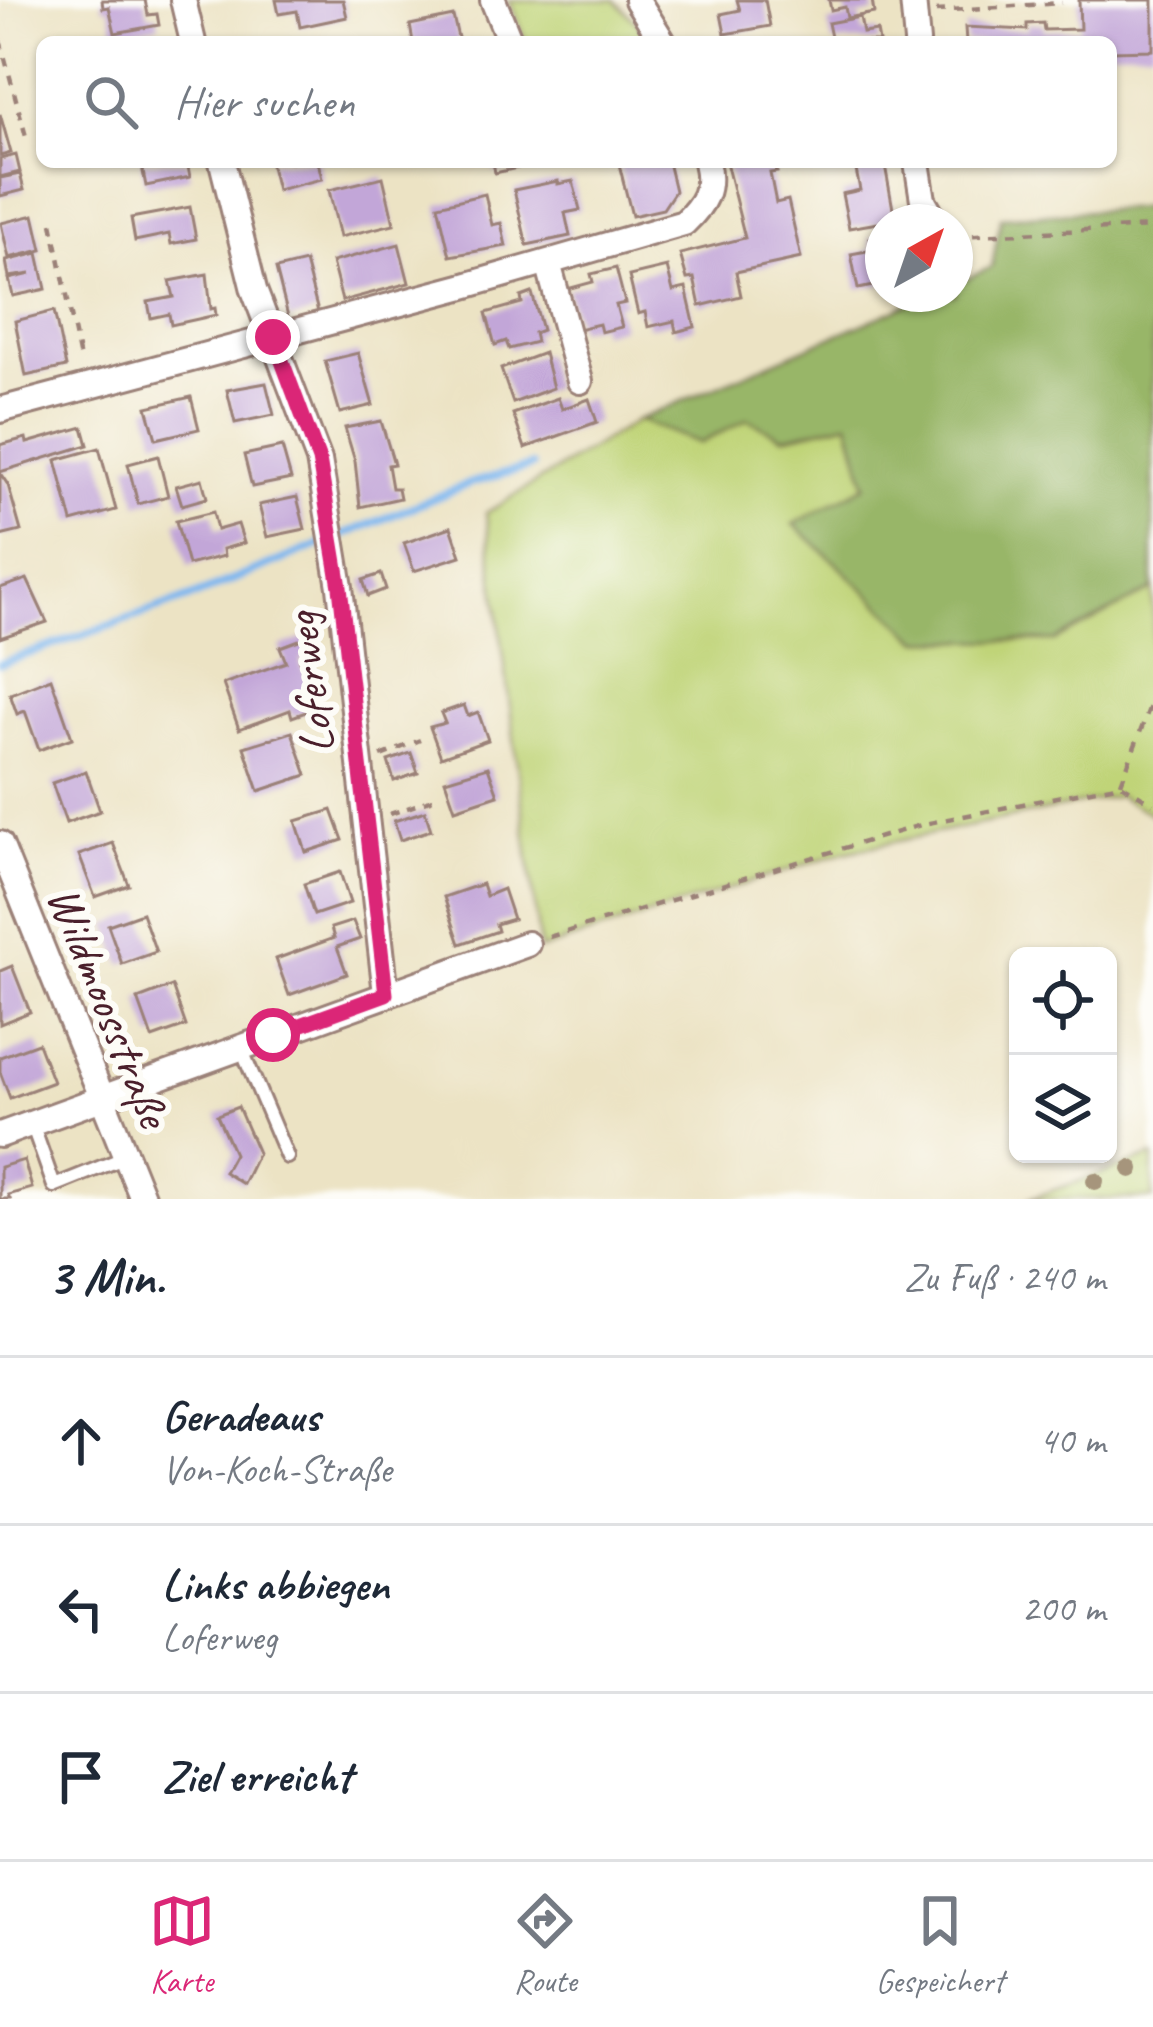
<!DOCTYPE html>
<html lang="de">
<meta charset="utf-8">
<style>
body{margin:0;font-family:Caveat,sans-serif;background:#f2f2f3;color:#1f2937}
.controls{position:absolute;right:36px;bottom:36px;display:grid;overflow:hidden;border-radius:18px;box-shadow:0 3px 9px #0004}
.controls button{width:108px;height:108px;display:grid;place-items:center;padding:0;border:0;border-bottom:3px solid #e0e1e3;background:#fff;color:#1f2937;font:60px sans-serif}
.compass{position:absolute;left:865px;top:204px;width:108px;height:108px;border-radius:50%;background:#fff;box-shadow:0 3px 9px #0004;rotate:40deg}
.stop{position:absolute;width:36px;height:36px;margin:-27px;border:9px solid #db2777;border-radius:50%;background:#fff}
.stop.end{background:#db2777;border-color:#fff;box-shadow:0 3px 12px #0008}
.list{margin:0;padding:0;list-style:none}
h2{display:flex;justify-content:space-between;align-items:center;height:156px;margin:0;padding:0 48px;font-size:51px}
h2 small{font-size:39px;font-weight:400;color:#747a83}
.list li{display:grid;grid-template-columns:78px 1fr auto;gap:36px;align-items:center;box-sizing:border-box;height:168px;padding:0 48px;border-top:3px solid #e0e1e3}
.list b{display:block;font-size:45px;white-space:nowrap}
.list p{margin:0;font-size:39px;white-space:nowrap;color:#747a83}
.list em{font-size:39px;font-style:normal;color:#747a83}
.icon{flex:none;width:66px;height:66px;fill:none;stroke:currentColor;stroke-width:2;stroke-linecap:round;stroke-linejoin:round}
.map{position:relative;flex:none;width:1153px;height:1199px;overflow:hidden}
.search{position:absolute;background:#fff;box-shadow:0 3px 9px #0004;left:36px;right:36px;top:36px;height:132px;display:flex;align-items:center;gap:30px;box-sizing:border-box;padding:0 42px;border-radius:18px;color:#747a83;font-size:45px}
.sheet{height:660px;background:#fff}
nav{display:flex;justify-content:space-around;align-items:center;box-sizing:border-box;height:168px;border-top:3px solid #e0e1e3;background:#fff;font-size:33px;color:#747a83}
nav a{display:grid;justify-items:center;gap:6px}
nav .on{color:#db2777}
.map>svg:first-child{display:block}
.green{fill:#c0d478;stroke:#857a52;stroke-width:3}
.forest{fill:#98b668;stroke:#716a4a;stroke-width:3}
.lines{fill:none;stroke-linecap:round;stroke-linejoin:round}
.stream{stroke:#7eb7ef;stroke-width:8}
.building{fill:#c2a6d8}
.service-casing{stroke:#9b8178;stroke-width:18}
.minor-casing{stroke:#9b8178;stroke-width:30}
.path{stroke:#9b8178;stroke-width:4.5;stroke-dasharray:9 9;stroke-linecap:butt}
.service{stroke:#fff;stroke-width:12}
.minor{stroke:#fff;stroke-width:24}
.tree{fill:#a6957c}
.route{stroke:#db2777;stroke-width:15}
.labels{text-anchor:middle;stroke-width:12;stroke-linejoin:round;paint-order:stroke}
.street-label{font-size:48px;fill:#4a1f2b;stroke:#fdfcf7}
</style>
<div class="map">
<svg width="1153" height="1199" viewBox="0 0 1153 1199">
<rect width="100%" height="100%" fill="#fdfcf7"/>
<filter id="ink" filterUnits="userSpaceOnUse"><feTurbulence type="fractalNoise" baseFrequency=".00833" numOctaves="2"/><feDisplacementMap in="SourceGraphic" scale="24" xChannelSelector="R" yChannelSelector="G"/><feConvolveMatrix kernelMatrix="1 2 1 2 8 2 1 2 1" color-interpolation-filters="sRGB"/></filter>
<filter id="wash" filterUnits="userSpaceOnUse"><feTurbulence type="fractalNoise" baseFrequency=".004" numOctaves="4" result="noise"/><feDisplacementMap in="SourceGraphic" scale="48" xChannelSelector="R" yChannelSelector="G"/><feGaussianBlur stdDeviation="2.7" result="paint"/><feColorMatrix in="noise" values="0 0 0 0 0 0 0 0 0 0 0 0 0 0 0 0 0 1.4 0 .05"/><feComposite in="paint" operator="in"/></filter>
<g filter="url(#wash)">
<rect width="100%" height="100%" fill="#ece3c4"/>
<!-- green -->
<g class="green">
<polygon points="509,0 614,0 657,42 526,42"/>
<polygon points="748,418 783,437 849,422 866,485 795,525 1055,641 1153,589 1153,815 1118,796 844,852 540,950 486,513 638,420 700,443"/>
<polygon points="1153,1156 1153,1199 1027,1199"/>
</g>
<!-- forest -->
<polygon class="forest" points="1153,207 1153,589 1055,641 919,640 794,524 866,485 849,422 783,437 748,419 700,443 638,420 931,294 955,294 955,284 992,267 1001,217"/>
<g class="lines">
<!-- stream -->
<polyline class="stream" points="0,664 194,596 471,483 532,466"/>
</g>
<g id="blocks">
<!-- building -->
<g class="building">
<polygon points="102,0 145,0 148,15 157,14 159,25 115,33 109,7 103,8"/>
<polygon points="276,0 343,0 347,17 300,27 297,11 279,14"/>
<polygon points="737,0 765,0 770,26 725,34 721,14 740,10"/>
<polygon points="829,0 872,0 874,13 847,18 845,7 831,10"/>
<polygon points="1079,0 1153,0 1153,50 1111,51 1111,42 966,42 965,27 1027,30 1027,24 1043,23 1044,30 1080,29"/>
<polygon points="453,16 459,42 413,42 410,25"/>
<polygon points="860,17 863,33 877,31 879,42 832,42 828,23"/>
<polygon points="0,114 11,153 0,156"/>
<polygon points="16,155 20,172 0,177 0,159"/>
<polygon points="141,162 187,162 190,177 146,186"/>
<polygon points="270,162 318,162 322,179 277,190"/>
<polygon points="493,162 535,162 536,164 495,173"/>
<polygon points="627,162 668,162 675,191 663,209 632,216 619,164"/>
<polygon points="726,162 775,162 777,172 770,173 776,203 788,200 801,258 736,272 741,296 700,306 694,278 687,279 680,254 745,238"/>
<polygon points="885,165 895,220 849,228 842,194 860,190 856,170"/>
<polygon points="20,174 24,190 0,196 0,178"/>
<polygon points="383,177 394,224 340,237 329,190"/>
<polygon points="558,181 558,184 573,181 580,210 565,213 570,236 527,245 514,190"/>
<polygon points="485,194 492,225 501,223 506,246 450,256 438,205"/>
<polygon points="190,207 196,239 171,244 169,234 135,241 131,218"/>
<polygon points="34,215 42,250 9,258 1,223"/>
<polygon points="883,235 883,284 858,289 851,254 872,250 870,238"/>
<polygon points="399,244 409,283 342,301 332,262"/>
<polygon points="38,253 46,289 13,296 9,279 31,274 9,277 6,261"/>
<polygon points="305,262 318,312 289,320 276,269"/>
<polygon points="667,267 673,291 686,288 695,327 676,332 674,321 648,327 645,312 638,314 629,276"/>
<polygon points="616,268 625,303 616,305 622,327 601,332 599,324 578,329 567,289 593,282 591,274"/>
<polygon points="207,274 211,309 215,308 216,315 171,325 169,314 151,318 148,302 174,297 170,281"/>
<polygon points="532,293 542,330 534,333 536,342 509,349 506,341 495,345 486,313 522,303 521,297"/>
<polygon points="54,311 66,367 26,376 15,321"/>
<polygon points="358,353 373,405 340,413 325,361"/>
<polygon points="544,353 553,388 513,403 501,369"/>
<polygon points="266,383 274,415 235,423 227,390"/>
<polygon points="191,397 199,429 156,439 147,407"/>
<polygon points="558,398 562,409 589,399 597,422 525,448 513,414"/>
<polygon points="381,421 394,464 388,465 392,488 398,488 400,498 360,507 355,461 345,428"/>
<polygon points="83,427 88,445 0,472 0,445 26,438 27,443"/>
<polygon points="282,447 291,479 252,487 244,455"/>
<polygon points="99,448 116,510 72,522 56,460"/>
<polygon points="158,456 168,496 138,504 128,464"/>
<polygon points="0,473 8,485 21,531 0,536"/>
<polygon points="202,479 207,498 182,505 176,486"/>
<polygon points="297,497 305,529 267,537 259,505"/>
<polygon points="213,512 217,530 238,524 244,543 223,549 224,556 188,565 176,521"/>
<polygon points="451,527 461,556 414,571 404,543"/>
<polygon points="381,574 386,589 368,596 363,580"/>
<polygon points="27,579 47,622 0,638 0,588"/>
<polygon points="307,637 314,655 300,660 317,708 292,717 290,710 239,729 223,684 286,662 280,647"/>
<polygon points="51,678 72,738 39,750 25,711 17,714 10,694"/>
<polygon points="464,705 468,716 478,712 488,740 441,757 430,727 445,723 441,713"/>
<polygon points="292,732 307,775 259,791 244,747"/>
<polygon points="411,753 418,773 394,781 388,761"/>
<polygon points="488,767 498,795 455,809 445,780"/>
<polygon points="86,771 100,811 66,823 52,783"/>
<polygon points="332,810 343,840 306,852 296,821"/>
<polygon points="425,811 431,830 400,840 394,821"/>
<polygon points="113,843 129,885 95,897 79,855"/>
<polygon points="340,872 350,903 314,915 304,884"/>
<polygon points="482,884 486,896 503,889 513,919 496,924 498,931 460,944 444,897"/>
<polygon points="142,913 156,952 122,964 108,925"/>
<polygon points="353,921 360,939 337,947 347,974 289,995 276,959 334,938 331,928"/>
<polygon points="12,966 30,1012 0,1024 0,971"/>
<polygon points="172,986 186,1026 152,1038 138,999"/>
<polygon points="38,1043 53,1082 10,1098 0,1072 0,1057"/>
<polygon points="238,1107 258,1153 243,1184 224,1172 234,1154 217,1115"/>
<polygon points="24,1160 32,1188 8,1195 10,1199 0,1199 0,1167"/>
</g>
</g>
</g>
<g filter="url(#ink)">
<use href="#blocks" fill-opacity="0" stroke="#9b8178" stroke-width="3"/>
<g class="lines">
<!-- service casing -->
<g class="service-casing">
<g id="service">
<polyline points="241,1048 287,1157"/>
<polyline points="32,1124 54,1186 126,1157"/>
</g>
</g>
<!-- minor casing -->
<g class="minor-casing">
<g id="minor">
<polyline points="183,0 193,42"/>
<polyline points="493,0 510,42"/>
<polyline points="637,0 663,42"/>
<polyline points="913,0 917,42"/>
<polyline points="222,162 254,290 319,460 340,587 386,994"/>
<polyline points="917,162 923,200 936,222"/>
<polyline points="548,263 580,381"/>
<path d="M0 410 461 287 684 223C704 204 713 189 706 162"/>
<polyline points="0,844 143,1199"/>
<polyline points="0,1135 527,944"/>
</g>
</g>
<!-- path -->
<g class="path">
<polyline points="936,11 1062,3"/>
<polyline points="0,40 28,144"/>
<polyline points="52,223 81,364"/>
<polyline points="955,236 1153,227"/>
<polyline points="381,756 420,740"/>
<polyline points="1121,783 1153,698"/>
<polyline points="390,814 436,798"/>
<polyline points="549,937 924,824 1121,784 1153,804"/>
</g>
<!-- service -->
<use href="#service" class="service"/>
<!-- minor -->
<use href="#minor" class="minor"/>
</g>
<!-- trees -->
<g class="tree">
<circle cx="1131" cy="1169" r="9"/>
<circle cx="1095" cy="1181" r="9"/>
</g>
</g>
<g class="lines" filter="url(#ink)">
<!-- route -->
<polyline class="route" points="273,337 319,460 340,587 386,994 273,1035"/>
</g>
<g class="labels">
<!-- street labels -->
<g class="street-label">
<text transform="translate(308 683) rotate(-97)" y="17">Loferweg</text>
<text transform="translate(110 1006) rotate(68)" y="17">Wildmoosstraße</text>
</g>
</g>
</svg>
<div class="controls">
<button><svg class="icon" aria-label="locate" viewBox="0 0 24 24"><circle cx="12" cy="12" r="6"/><path d="M12 2v4M12 18v4M2 12h4M18 12h4"/></svg></button>
<button><svg class="icon" aria-label="layers" viewBox="0 0 24 24"><path d="M12 4l9 5-9 5-9-5zM3 14l9 5 9-5"/></svg></button>
</div>
<svg class="compass" viewBox="-18 -18 36 36"><path d="M0-13l5 13h-10z" fill="#e53935"/><path d="M0 13l5-13h-10z" fill="#747a83"/></svg>
<div class="stop" style="left:273px;top:1035px"></div>
<div class="stop end" style="left:273px;top:337px"></div>
<div class="search"><svg class="icon" aria-label="search" viewBox="0 0 24 24"><circle cx="10" cy="10" r="6"/><path d="M15 15l6 6"/></svg>Hier suchen</div>
</div>
<section class="sheet">
<h2>3 Min.<small>Zu Fuß · 240 m</small></h2>
<ul class="list">
<li><svg class="icon" aria-label="ahead" viewBox="0 0 24 24"><path d="M12 20V5M6 11l6-6 6 6"/></svg><div><b>Geradeaus</b><p>Von-Koch-Straße</p></div><em>40 m</em></li>
<li><svg class="icon" aria-label="left" viewBox="0 0 24 24"><path d="M17 20v-9H6M10 6l-5 5 5 5"/></svg><div><b>Links abbiegen</b><p>Loferweg</p></div><em>200 m</em></li>
<li><svg class="icon" aria-label="arrive" viewBox="0 0 24 24"><path d="M6 21V4h12l-3 4 3 4H6"/></svg><div><b>Ziel erreicht</b></div></li>
</ul>
</section>
<nav>
<a class="on"><svg class="icon" aria-label="map" viewBox="0 0 24 24"><path d="M3 6l6-2 6 2 6-2v14l-6 2-6-2-6 2zM9 4v14M15 6v14"/></svg>Karte</a>
<a><svg class="icon" aria-label="directions" viewBox="0 0 24 24"><path d="M12 3l9 9-9 9-9-9zM9 14v-3h6M13 9l2 2-2 2"/></svg>Route</a>
<a><svg class="icon" aria-label="saved" viewBox="0 0 24 24"><path d="M7 4h10v16l-5-4-5 4z"/></svg>Gespeichert</a>
</nav>
